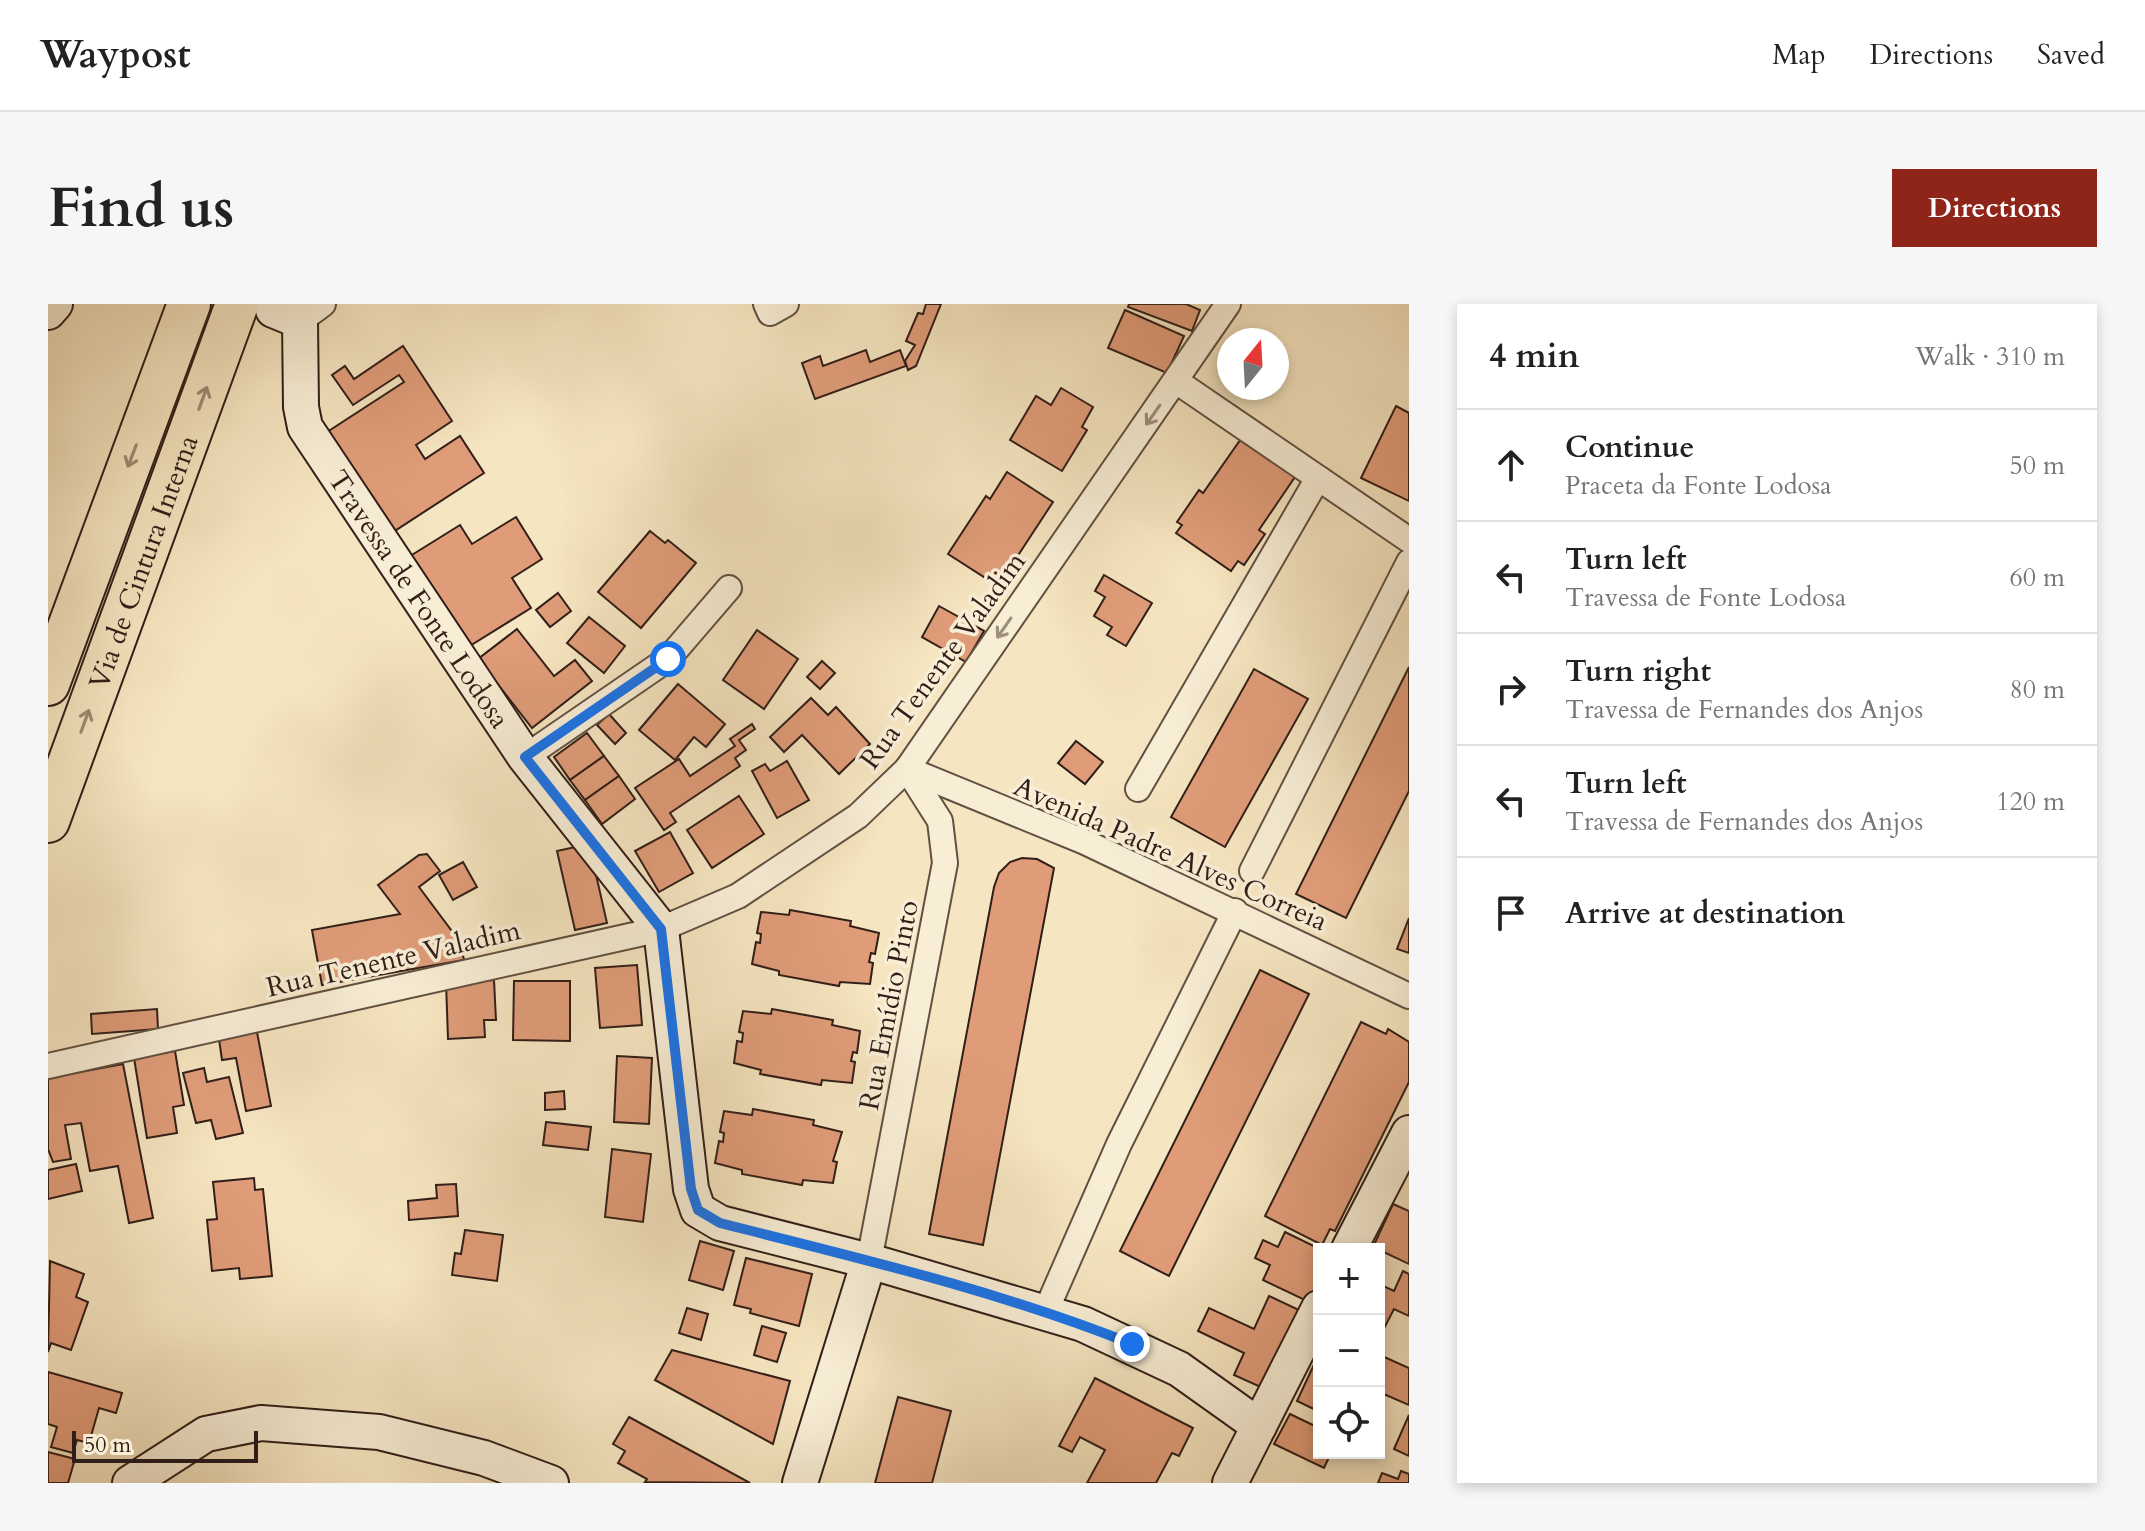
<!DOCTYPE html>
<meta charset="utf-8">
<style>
body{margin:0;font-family:Cardo,serif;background:#f6f6f6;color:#222}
.controls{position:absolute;right:24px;bottom:24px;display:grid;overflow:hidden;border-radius:0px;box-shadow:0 4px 12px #0003}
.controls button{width:72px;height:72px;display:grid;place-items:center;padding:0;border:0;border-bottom:2px solid #e0e0e0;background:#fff;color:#222;font:40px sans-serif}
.compass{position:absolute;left:1169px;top:24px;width:72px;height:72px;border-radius:50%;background:#fff;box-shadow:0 4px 12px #0003;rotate:18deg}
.scale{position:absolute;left:24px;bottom:20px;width:186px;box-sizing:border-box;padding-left:8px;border:4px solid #311e18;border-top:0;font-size:22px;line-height:28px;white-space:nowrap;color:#311e18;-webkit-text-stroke:6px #f8eed6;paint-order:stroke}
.stop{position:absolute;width:24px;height:24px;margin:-18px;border:6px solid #1a73e8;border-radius:50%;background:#fff}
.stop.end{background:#1a73e8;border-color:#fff;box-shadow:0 2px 8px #0008}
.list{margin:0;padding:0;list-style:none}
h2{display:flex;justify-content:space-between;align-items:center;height:104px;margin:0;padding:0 32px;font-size:34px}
h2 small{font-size:26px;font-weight:400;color:#767676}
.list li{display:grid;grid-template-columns:52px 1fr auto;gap:24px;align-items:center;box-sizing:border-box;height:112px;padding:0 32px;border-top:2px solid #e0e0e0}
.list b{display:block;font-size:30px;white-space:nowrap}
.list p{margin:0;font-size:26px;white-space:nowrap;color:#767676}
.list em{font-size:26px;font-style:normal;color:#767676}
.icon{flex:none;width:44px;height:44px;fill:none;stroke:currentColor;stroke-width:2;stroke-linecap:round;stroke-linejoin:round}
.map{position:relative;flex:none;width:1361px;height:1179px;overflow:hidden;border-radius:0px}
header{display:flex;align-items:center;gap:48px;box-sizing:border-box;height:112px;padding:0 40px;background:#fff;border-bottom:2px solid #e0e0e0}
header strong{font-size:38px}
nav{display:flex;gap:44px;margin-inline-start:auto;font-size:28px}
.intro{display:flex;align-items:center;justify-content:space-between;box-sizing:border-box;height:192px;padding:0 48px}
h1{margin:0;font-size:56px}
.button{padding:20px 36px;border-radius:0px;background:#8f2418;color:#fff;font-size:28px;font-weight:700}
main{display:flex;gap:48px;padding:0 48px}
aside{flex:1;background:#fff;border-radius:0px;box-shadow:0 4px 12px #0003}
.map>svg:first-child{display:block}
.building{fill:#e09c79;stroke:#311e18;stroke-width:2}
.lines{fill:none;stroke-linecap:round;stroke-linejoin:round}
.street-casing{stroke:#625042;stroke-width:28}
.secondary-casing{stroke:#311e18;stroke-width:38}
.highway-casing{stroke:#311e18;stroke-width:46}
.street{stroke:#f8eed6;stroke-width:24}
.secondary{stroke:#f8eed6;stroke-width:34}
.highway{stroke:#f5e5c0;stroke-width:42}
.oneway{stroke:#9d8b74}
.oneway2{stroke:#9e9080}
.route{stroke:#1a73e8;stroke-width:10}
.labels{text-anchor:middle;stroke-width:7;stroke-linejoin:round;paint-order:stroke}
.street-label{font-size:28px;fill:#311e18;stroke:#f8eed6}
</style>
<header>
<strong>Waypost</strong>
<nav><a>Map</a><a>Directions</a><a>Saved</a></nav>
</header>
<div class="intro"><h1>Find us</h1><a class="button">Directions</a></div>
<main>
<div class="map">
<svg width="1361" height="1179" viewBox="0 0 1361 1179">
<rect width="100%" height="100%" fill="#f5e5c0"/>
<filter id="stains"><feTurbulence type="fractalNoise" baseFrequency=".0025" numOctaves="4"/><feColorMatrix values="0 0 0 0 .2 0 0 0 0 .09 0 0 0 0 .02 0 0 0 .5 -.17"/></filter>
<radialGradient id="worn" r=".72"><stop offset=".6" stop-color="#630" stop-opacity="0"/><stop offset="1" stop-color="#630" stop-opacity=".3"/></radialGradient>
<!-- building -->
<g class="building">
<polygon points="878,0 893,0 868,62 860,66 857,57 867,41 858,37 870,9 875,10"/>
<polygon points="1081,0 1138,0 1152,6 1144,27 1080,3"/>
<polygon points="1077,6 1136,32 1119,69 1060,44"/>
<polygon points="355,42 404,117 368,141 377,155 412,132 436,169 342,230 276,130 356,78 351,71 305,101 284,71 297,62 306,75"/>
<polygon points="818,46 822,58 852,46 858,62 767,95 754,59 772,52 775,62"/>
<polygon points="1013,84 1045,103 1034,123 1039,126 1014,167 962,136 988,92 1003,101"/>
<polygon points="1348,102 1361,109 1361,197 1313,174"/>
<polygon points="1195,132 1249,170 1211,226 1217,230 1196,261 1190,257 1183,267 1128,229 1134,221 1129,218 1151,186 1155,189"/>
<polygon points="959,168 1005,198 950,282 900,250 938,192 942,195"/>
<polygon points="468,213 494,255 464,274 483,304 417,345 359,254 412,221 424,240"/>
<polygon points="602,227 617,239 620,236 648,259 593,324 550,288"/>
<polygon points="1056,271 1104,299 1078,342 1059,331 1064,323 1046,312 1057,293 1047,287"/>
<polygon points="510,289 523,307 502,323 488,306"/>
<polygon points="891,302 936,327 918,358 874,333"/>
<polygon points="541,313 577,342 556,369 519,339"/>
<polygon points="469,325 506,372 527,356 544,377 484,424 430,355"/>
<polygon points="709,326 750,355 716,405 675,376"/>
<polygon points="774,357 787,369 772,385 759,373"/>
<polygon points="1361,363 1361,487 1298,614 1248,590"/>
<polygon points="1206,365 1260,395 1177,543 1123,513"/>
<polygon points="630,380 677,420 658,443 646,433 627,456 591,426"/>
<polygon points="763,394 780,411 788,403 822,440 791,470 754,431 736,448 722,433"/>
<polygon points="561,410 578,429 567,440 549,421"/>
<polygon points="704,420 707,425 691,436 698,446 687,454 692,462 622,509 628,518 616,526 587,484 631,455 642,472 687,442 682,435"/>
<polygon points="539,429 556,452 522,476 506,453"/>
<polygon points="1028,437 1055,458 1037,480 1010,459"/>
<polygon points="556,452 571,472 537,496 522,476"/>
<polygon points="739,457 761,496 729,514 704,467 717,460 722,467"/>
<polygon points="571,472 587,495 554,520 537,496"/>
<polygon points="691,492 716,530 664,564 639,526"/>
<polygon points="622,528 645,569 611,588 587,547"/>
<polygon points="541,540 559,619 527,626 509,547"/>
<polygon points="379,550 392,567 371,583 412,638 416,656 274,681 264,626 352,610 330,581 371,551"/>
<polygon points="974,554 989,555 1006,564 935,941 881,930 946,583 951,569 962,558"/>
<polygon points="415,558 429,583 405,596 391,571"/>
<polygon points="742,606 803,617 802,622 831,629 827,650 823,649 821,658 825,659 822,680 792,678 791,682 731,671 731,667 704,660 708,638 712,639 713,630 709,629 713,608 741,611"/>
<polygon points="1361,614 1361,649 1349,645"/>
<polygon points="589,661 594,721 552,724 547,664"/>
<polygon points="1212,666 1261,690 1121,972 1072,947"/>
<polygon points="446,676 448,716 436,716 437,733 400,735 398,678"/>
<polygon points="466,677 522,677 522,737 465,736"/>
<polygon points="109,705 110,725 44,730 43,710"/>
<polygon points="724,705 785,716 784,721 812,727 809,749 805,748 803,757 807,758 804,779 774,776 773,781 712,770 713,766 686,759 689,737 694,738 695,729 691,728 695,707 723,710"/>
<polygon points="1313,718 1338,730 1340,725 1361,738 1361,778 1287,927 1282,925 1274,941 1217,912"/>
<polygon points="209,728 223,802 198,807 188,754 174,756 171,735"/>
<polygon points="127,747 136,801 125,803 129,829 99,834 86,754"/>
<polygon points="569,752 604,754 601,820 566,818"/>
<polygon points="75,760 105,914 81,919 70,862 42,867 33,819 17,821 23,855 5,858 0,845 0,774"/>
<polygon points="156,764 159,778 181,773 195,829 168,835 163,816 148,819 135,769"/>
<polygon points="516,787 517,805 497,806 497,789"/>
<polygon points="705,805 766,816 765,821 794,828 785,857 789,858 785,879 755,876 754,881 694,870 694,866 667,859 671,837 675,838 676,829 672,828 676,807 704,811"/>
<polygon points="498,818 543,823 540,846 495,841"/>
<polygon points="564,845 603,850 595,918 557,913"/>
<polygon points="28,860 34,887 0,895 0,866"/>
<polygon points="206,874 207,886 215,885 224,972 192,975 191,964 164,967 159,916 169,915 165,878"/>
<polygon points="408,880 410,912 361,916 360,897 389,894 388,881"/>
<polygon points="1345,900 1361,907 1361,960 1325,943"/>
<polygon points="417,926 455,931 449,977 404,971 407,949 413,950"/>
<polygon points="1237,928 1272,945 1271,976 1261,998 1215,976 1222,961 1207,954 1215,936 1230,943"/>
<polygon points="652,937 686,947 675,986 641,976"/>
<polygon points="698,954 764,970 751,1022 702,1009 703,1005 686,1001"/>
<polygon points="2,957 36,970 28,993 40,998 23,1046 3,1039 0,1048"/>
<polygon points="1355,967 1361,970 1361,1012 1346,1005 1331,1034 1331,980 1346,987"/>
<polygon points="1221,992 1253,1007 1217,1085 1186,1071 1196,1049 1150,1027 1161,1004 1206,1025"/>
<polygon points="639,1004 660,1010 653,1036 631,1029"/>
<polygon points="714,1022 738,1029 729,1058 706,1051"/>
<polygon points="624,1046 742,1077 725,1140 607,1076"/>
<polygon points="1270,1052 1271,1104 1270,1107 1249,1097"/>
<polygon points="1334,1052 1361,1064 1361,1101 1331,1088"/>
<polygon points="0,1068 74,1089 68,1109 51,1104 41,1139 29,1136 25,1149 3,1143 9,1123 0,1120"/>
<polygon points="1047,1074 1145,1124 1131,1152 1124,1149 1108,1179 1039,1179 1057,1146 1032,1133 1024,1148 1011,1142"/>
<polygon points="850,1093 903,1107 884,1179 827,1179"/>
<polygon points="1242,1110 1271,1124 1271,1149 1283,1149 1276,1164 1226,1140"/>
<polygon points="1361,1111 1361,1152 1346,1145"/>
<polygon points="581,1113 702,1179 597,1178 599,1175 570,1159 577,1147 565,1140"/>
<polygon points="0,1148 27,1155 20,1179 0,1179"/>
<polygon points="1353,1167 1361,1170 1361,1179 1330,1179 1334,1169 1350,1175"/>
</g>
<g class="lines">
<!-- street casing -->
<g class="street-casing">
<g id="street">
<polyline points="718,0 722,9 738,0"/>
<polyline points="252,17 275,0"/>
<polyline points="1128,77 1361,236"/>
<polyline points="477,453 620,355 681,284"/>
<polyline points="859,465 1037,538 1361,692"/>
<polyline points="1090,485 1270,174"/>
<polyline points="1204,567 1361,258"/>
<polyline points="0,762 613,625 690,592 810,512 859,465 1180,0"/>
<polyline points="821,957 897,559 892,517 859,465"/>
<polyline points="997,1009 1071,840 1187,607"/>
</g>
</g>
<!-- secondary casing -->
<g class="secondary-casing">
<g id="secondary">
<path id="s1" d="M225 6 252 17 253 103 257 123 477 453 613 625 643 885 650 906 672 919 821 957 1035 1020 1131 1065 1211 1122"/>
<polyline points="0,8 7,0"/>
<polyline points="1301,945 1361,829"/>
<polyline points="82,1179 158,1130 213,1119 331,1128 436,1154 503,1179"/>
<polyline points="752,1179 821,957"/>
<polyline points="1182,1179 1271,1004"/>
</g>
</g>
<!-- highway casing -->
<g class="highway-casing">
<g id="highway">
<polyline points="0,380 141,0"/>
<path id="s2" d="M0 517 189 0"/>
</g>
</g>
<!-- street -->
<use href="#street" class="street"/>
<!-- secondary -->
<use href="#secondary" class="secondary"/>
<!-- highway -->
<use href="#highway" class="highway"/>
</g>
<!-- one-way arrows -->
<defs><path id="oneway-shaft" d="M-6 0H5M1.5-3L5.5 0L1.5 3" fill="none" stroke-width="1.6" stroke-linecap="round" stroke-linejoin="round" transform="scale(2)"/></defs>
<g class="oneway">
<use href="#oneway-shaft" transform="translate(155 94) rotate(-70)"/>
<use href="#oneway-shaft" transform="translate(84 152) rotate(111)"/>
<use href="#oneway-shaft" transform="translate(37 417) rotate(-70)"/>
</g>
<g class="oneway2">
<use href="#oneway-shaft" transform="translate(1105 111) rotate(125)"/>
<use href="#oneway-shaft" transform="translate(956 324) rotate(125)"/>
</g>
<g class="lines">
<!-- route -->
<path class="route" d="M620 355 477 453 613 625 643 885 650 906 672 919C810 954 952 987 1084 1040"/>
</g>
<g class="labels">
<!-- street labels -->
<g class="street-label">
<text dy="10" stroke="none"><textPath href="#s2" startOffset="276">Via de Cintura Interna</textPath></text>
<text dy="10" stroke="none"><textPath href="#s1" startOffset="342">Travessa de Fonte Lodosa</textPath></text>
<text transform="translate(894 356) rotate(-54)" y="10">Rua Tenente Valadim</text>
<text transform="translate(1123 549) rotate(24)" y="10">Avenida Padre Alves Correia</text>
<text transform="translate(345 654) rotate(-13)" y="10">Rua Tenente Valadim</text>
<text transform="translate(840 701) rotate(-79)" y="10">Rua Emídio Pinto</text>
</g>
</g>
<rect width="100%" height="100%" filter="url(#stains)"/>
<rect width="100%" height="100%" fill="url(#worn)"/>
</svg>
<div class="controls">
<button>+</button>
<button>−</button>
<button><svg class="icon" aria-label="locate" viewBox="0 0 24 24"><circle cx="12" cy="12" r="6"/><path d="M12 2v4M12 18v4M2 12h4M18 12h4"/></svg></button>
</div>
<svg class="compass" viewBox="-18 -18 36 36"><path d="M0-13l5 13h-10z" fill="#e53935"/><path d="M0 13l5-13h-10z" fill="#767676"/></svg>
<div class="scale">50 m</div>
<div class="stop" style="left:620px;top:355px"></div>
<div class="stop end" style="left:1084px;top:1040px"></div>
</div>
<aside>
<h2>4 min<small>Walk · 310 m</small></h2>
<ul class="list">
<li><svg class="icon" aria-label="ahead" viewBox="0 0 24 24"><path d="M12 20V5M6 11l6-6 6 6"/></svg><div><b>Continue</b><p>Praceta da Fonte Lodosa</p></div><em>50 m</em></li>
<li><svg class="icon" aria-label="left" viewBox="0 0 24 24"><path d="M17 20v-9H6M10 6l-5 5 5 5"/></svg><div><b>Turn left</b><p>Travessa de Fonte Lodosa</p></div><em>60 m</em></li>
<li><svg class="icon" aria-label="right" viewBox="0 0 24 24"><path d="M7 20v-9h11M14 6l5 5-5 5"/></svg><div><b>Turn right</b><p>Travessa de Fernandes dos Anjos</p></div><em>80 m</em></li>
<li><svg class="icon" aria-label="left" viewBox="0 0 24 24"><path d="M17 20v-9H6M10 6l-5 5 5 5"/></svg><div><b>Turn left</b><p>Travessa de Fernandes dos Anjos</p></div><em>120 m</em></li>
<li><svg class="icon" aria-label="arrive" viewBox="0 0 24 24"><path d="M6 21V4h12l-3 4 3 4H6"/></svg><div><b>Arrive at destination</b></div></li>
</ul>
</aside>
</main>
